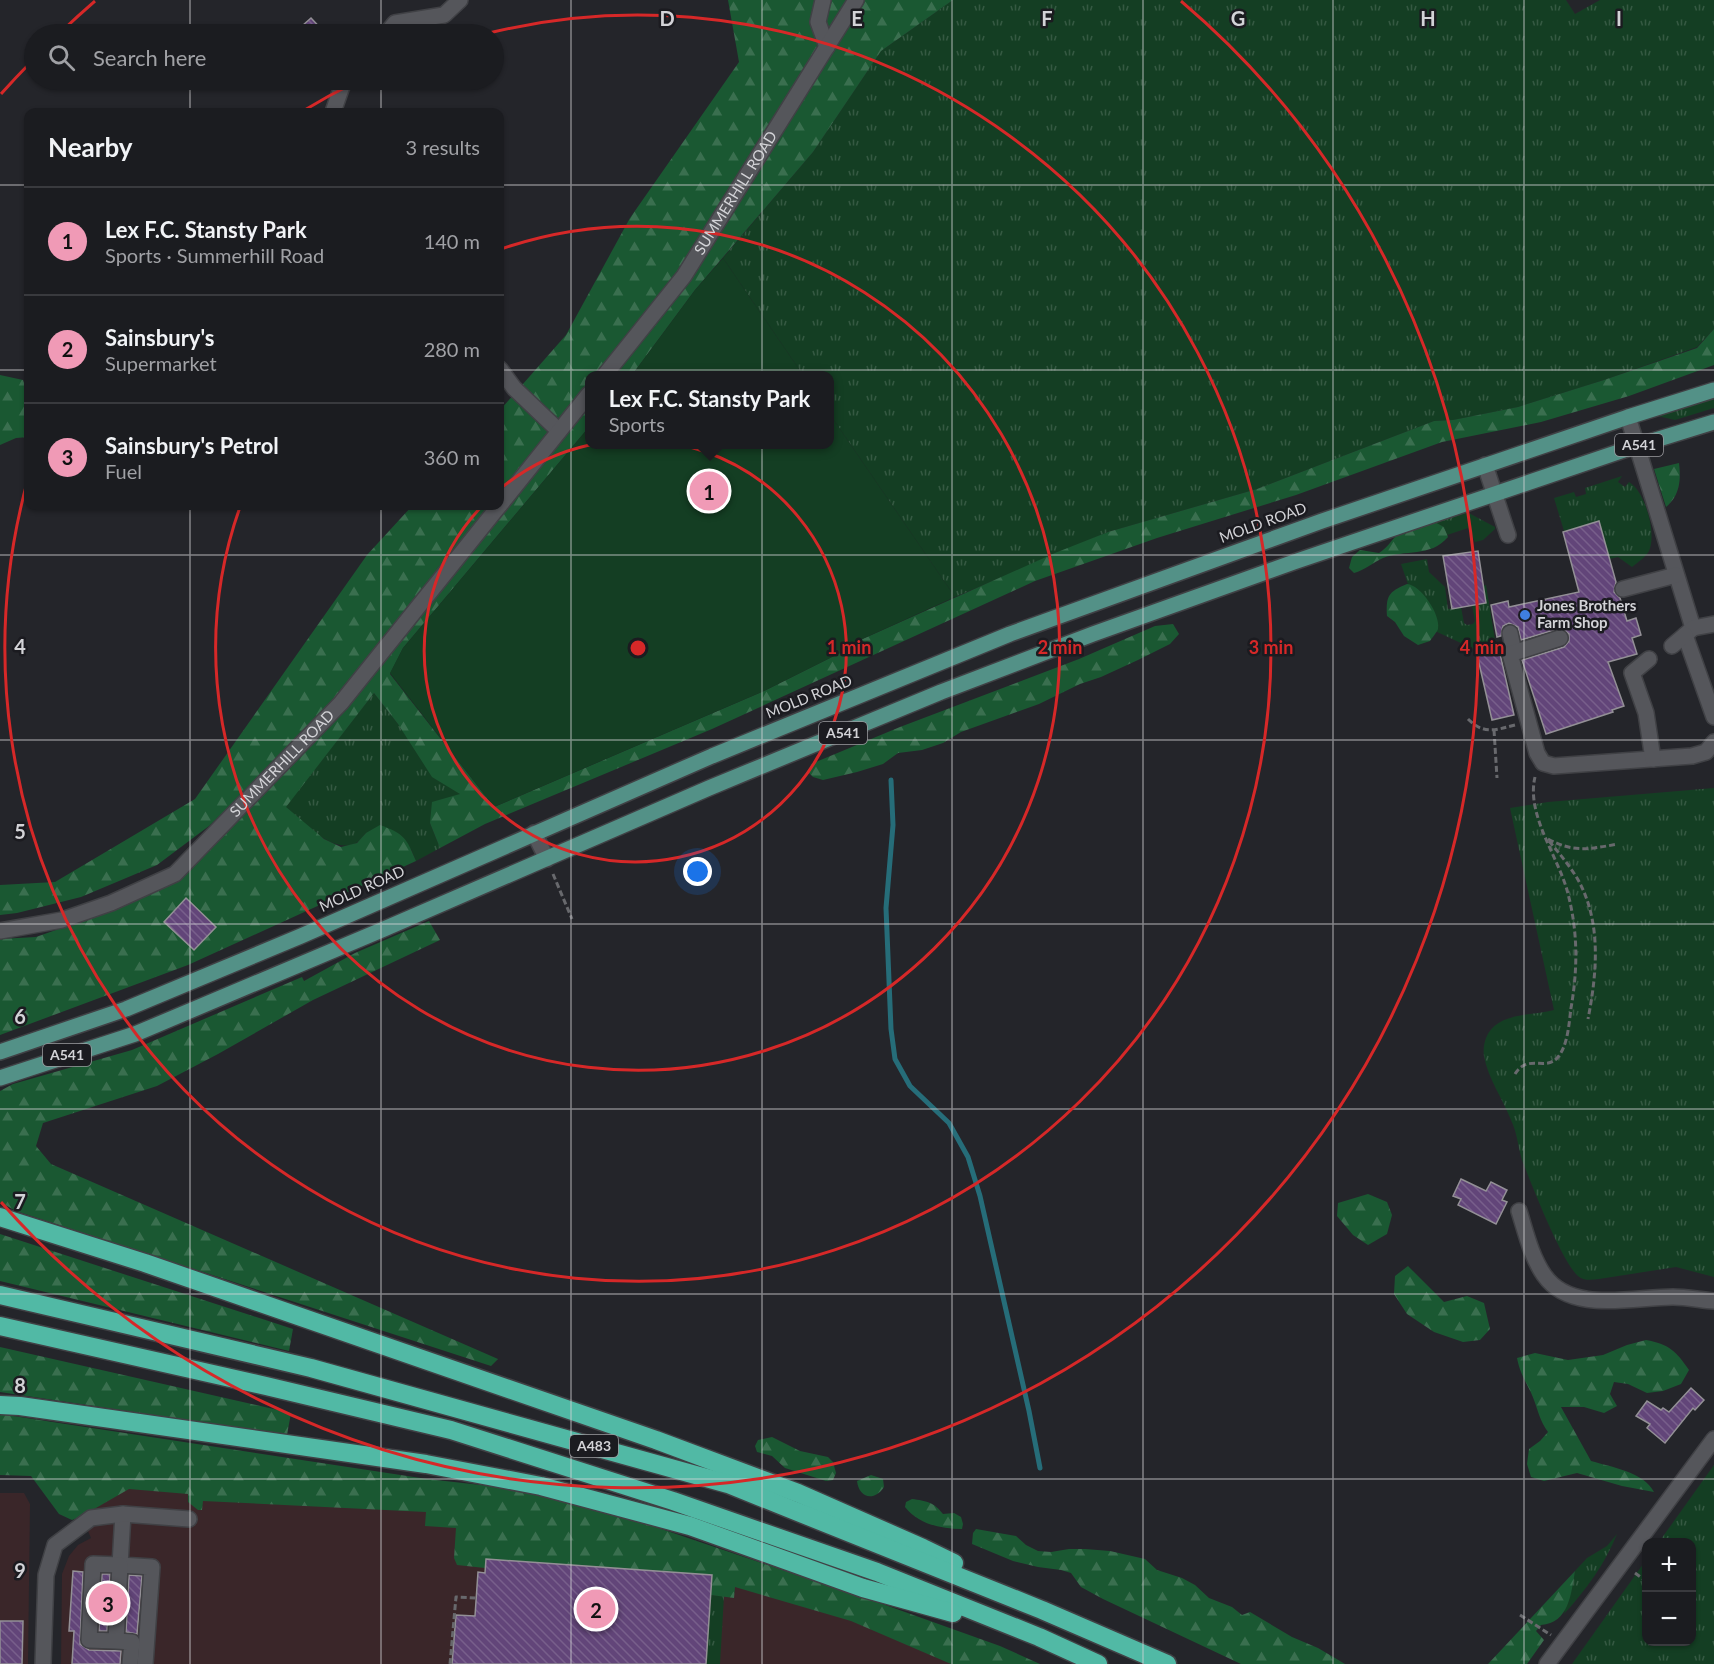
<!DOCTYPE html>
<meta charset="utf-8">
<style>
body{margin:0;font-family:Lato,sans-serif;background:#28292d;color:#f1f3f6}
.controls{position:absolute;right:18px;bottom:18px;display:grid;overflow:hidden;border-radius:12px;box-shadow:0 2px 4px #0004}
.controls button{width:54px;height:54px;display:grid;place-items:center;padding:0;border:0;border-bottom:2px solid #393a3e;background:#1b1c20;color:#f1f3f6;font:30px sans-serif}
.you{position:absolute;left:698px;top:872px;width:21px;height:21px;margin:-15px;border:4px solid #fff;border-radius:50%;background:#1a73e8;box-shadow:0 0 0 9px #1a73e833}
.badge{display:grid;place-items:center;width:39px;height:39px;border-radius:50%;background:#f09ab6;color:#111;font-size:20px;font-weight:700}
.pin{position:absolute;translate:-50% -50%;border:3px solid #fff;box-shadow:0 2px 6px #0006}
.popup{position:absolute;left:585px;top:371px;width:249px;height:78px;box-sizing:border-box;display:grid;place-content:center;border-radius:12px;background:#1b1c20;filter:drop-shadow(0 2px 4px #0005);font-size:20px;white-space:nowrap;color:#a0a1a5}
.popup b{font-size:22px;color:#f1f3f6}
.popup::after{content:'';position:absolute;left:50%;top:100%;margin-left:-12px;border:12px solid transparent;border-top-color:#1b1c20}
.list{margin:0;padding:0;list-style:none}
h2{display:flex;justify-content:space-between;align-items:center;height:78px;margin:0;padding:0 24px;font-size:26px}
h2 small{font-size:20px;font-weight:400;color:#a0a1a5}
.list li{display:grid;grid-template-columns:39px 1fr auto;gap:18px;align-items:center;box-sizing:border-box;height:108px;padding:0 24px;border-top:2px solid #393a3e}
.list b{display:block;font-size:22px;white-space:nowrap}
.list p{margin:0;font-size:20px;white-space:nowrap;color:#a0a1a5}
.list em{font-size:20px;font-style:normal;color:#a0a1a5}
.icon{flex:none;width:33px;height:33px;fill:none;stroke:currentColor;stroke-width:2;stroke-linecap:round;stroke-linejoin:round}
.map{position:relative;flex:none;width:1714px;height:1664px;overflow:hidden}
.search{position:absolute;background:#1b1c20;box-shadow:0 2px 4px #0004;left:24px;top:24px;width:480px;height:66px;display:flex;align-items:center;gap:15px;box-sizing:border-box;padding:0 21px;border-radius:33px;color:#a0a1a5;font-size:22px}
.panel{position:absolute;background:#1b1c20;box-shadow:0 2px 4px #0004;left:24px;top:108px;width:480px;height:402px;border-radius:12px}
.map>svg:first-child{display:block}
.commercial{fill:#3a2629}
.grass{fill:url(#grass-tufts)}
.forest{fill:url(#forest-firs)}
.pitch{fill:#143e23}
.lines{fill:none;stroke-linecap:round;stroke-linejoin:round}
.stream{stroke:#266d79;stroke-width:5}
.building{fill:url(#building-back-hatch);stroke:#939096;stroke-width:1.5}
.minor-casing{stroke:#404145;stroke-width:18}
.major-casing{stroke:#404145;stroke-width:18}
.highway-casing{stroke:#404145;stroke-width:21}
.path{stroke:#68696d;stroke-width:3;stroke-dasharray:6 3;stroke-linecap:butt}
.minor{stroke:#55565b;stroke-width:15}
.major{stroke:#539187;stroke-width:15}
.highway{stroke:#51b9a5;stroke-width:18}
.grid{fill:none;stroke:#d3d3d7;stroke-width:1.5;stroke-opacity:0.55}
.ring{fill:none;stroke:#d62828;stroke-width:3}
.shop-dot{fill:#3f7fe0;stroke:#1b1b20;stroke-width:2}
.labels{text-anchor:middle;stroke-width:5;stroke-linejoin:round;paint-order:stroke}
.shield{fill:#1b1b20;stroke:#9c9ca0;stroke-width:1.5}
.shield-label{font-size:14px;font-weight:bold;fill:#d3d3d7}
.street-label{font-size:15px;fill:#d3d3d7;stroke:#1b1b20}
.poi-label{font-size:15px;font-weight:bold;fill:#d3d3d7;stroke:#1b1b20;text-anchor:start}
.grid-label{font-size:20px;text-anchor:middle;font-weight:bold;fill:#d3d3d7;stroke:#1b1b20;stroke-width:5;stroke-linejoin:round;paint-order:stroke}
.centre{fill:#d62828;stroke:#1b1b20;stroke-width:3}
.ring-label{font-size:18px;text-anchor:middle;font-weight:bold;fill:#d62828;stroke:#1b1b20;stroke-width:5;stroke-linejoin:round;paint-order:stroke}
</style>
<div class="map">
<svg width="1714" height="1664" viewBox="0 0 1714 1664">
<defs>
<pattern id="grass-tufts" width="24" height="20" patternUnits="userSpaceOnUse" patternTransform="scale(1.5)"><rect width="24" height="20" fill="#143e23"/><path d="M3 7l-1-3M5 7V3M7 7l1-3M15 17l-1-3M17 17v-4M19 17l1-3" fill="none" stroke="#355942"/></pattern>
<pattern id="forest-firs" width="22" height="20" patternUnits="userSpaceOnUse" patternTransform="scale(1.5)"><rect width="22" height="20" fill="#1a5832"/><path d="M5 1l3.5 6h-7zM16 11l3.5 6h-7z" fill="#3a6f4f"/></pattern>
<pattern id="building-back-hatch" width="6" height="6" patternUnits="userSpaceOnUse" patternTransform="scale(1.5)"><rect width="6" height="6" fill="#624579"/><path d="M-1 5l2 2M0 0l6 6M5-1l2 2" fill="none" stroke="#785f8b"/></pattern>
</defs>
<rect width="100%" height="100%" fill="#24252a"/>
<!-- commercial -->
<g class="commercial">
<polygon points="77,1448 544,1510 998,1664 61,1664 62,1574 69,1556 78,1545 91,1538 82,1517"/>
<polygon points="0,1493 24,1493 30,1504 28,1664 0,1664"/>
</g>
<!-- grass -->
<g class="grass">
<polygon points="953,0 1566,0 1575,14 1600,0 1714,0 1714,329 1697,347 1604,380 1518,407 1453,420 1434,421 1257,489 1108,532 955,597 829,413 829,376 803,375 723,258 813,152 881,51"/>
<polygon points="1714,396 1714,408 1675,420 1653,415"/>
<path d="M1622 476 1618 482 1625 487 1629 482C1645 491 1657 533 1649 551 1645 558 1638 562 1632 567L1618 557 1610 559 1599 522 1564 531 1554 498 1574 492 1576 497 1586 494 1585 488Z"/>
<polygon points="1465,511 1495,527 1495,529 1483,540 1475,542 1468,528 1447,535 1444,527 1433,521"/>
<polygon points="1427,559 1429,572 1445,587 1448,609 1461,607 1464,623 1467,625 1473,624 1475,621 1472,605 1479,586 1486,585 1496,646 1476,650 1422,625 1401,564"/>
<path d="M374 693 398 724 460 794 430 823 440 848 416 861 411 849 366 833C363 836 360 841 356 843 333 855 302 821 285 807Z"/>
<path d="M1714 788V1277L1676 1267 1599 1279C1592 1280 1583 1281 1578 1276 1561 1261 1531 1183 1522 1160 1518 1147 1517 1132 1511 1120 1503 1099 1488 1079 1484 1056 1483 1051 1484 1043 1486 1038 1496 1012 1532 1016 1554 1010L1510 808 1548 802Z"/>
<polygon points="1714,1465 1714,1664 1572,1664 1646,1560 1646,1642 1692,1642 1692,1542 1659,1542"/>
<path d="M1617 1534C1605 1564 1586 1590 1564 1614L1575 1571 1587 1558 1607 1546Z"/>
<polygon points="711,1595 724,1596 720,1664 706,1664"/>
</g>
<!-- forest -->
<g class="forest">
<path d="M728 0H953L881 51 813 152 695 290 632 375 589 376V427L403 648 390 674 494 807 764 691 840 653 858 641 1055 553 1108 532 1257 489 1434 421 1453 420 1518 407 1604 380 1697 348 1714 329V365L1629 396 1541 422 1442 442 1296 495 1157 538 1035 581 712 729 485 824 440 848 430 823 432 802 460 794 432 777 398 724 374 693 286 807 324 839 341 847 357 843 366 833 380 825C404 834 406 837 416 861L188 965 0 1035V939L36 937 127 905 186 872 234 802 209 826 157 865 81 897 17 913 0 915V885L55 882 195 799 367 555 412 506H500V410L566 335 630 218 739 62Z"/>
<polygon points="0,375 23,380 28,395 28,437 16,438 0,445"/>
<path d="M1679 463C1681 480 1680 495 1666 507L1654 469Z"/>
<path d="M1433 521 1444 527 1448 537C1430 558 1405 549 1383 558 1372 563 1365 570 1354 573L1349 568 1352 557 1360 550 1379 553C1387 548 1390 542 1396 536 1407 527 1420 524 1433 521Z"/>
<path d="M1407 584C1421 585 1441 615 1438 629 1437 632 1432 638 1430 641L1418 645 1404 636 1395 622 1387 616C1386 596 1388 592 1407 584Z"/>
<polygon points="1173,624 1179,634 1170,644 1138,660 1101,677 1080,684 1039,704 961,732 943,743 922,750 898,753 883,764 857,772 823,780 813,777 809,773 811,764 900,727 1079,659 1155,626"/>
<polygon points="429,921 440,940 313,1000 218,1054 157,1086 43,1123 36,1146 51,1164 498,1359 491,1366 16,1211 0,1202 0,1091 13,1084 132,1050 302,977 304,981 355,953"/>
<polygon points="1368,1194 1387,1202 1392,1215 1387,1234 1368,1245 1353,1235 1337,1216 1338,1203"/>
<polygon points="0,1234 293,1329 289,1351 0,1281"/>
<polygon points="1408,1266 1444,1302 1467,1296 1484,1303 1490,1329 1480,1340 1463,1342 1434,1332 1407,1314 1394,1294 1395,1276"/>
<path d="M1646 1340C1669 1344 1676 1351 1689 1370L1681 1384 1663 1391 1647 1393 1628 1384 1614 1382 1610 1394 1617 1406 1604 1413 1584 1407H1561L1591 1461C1611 1467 1644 1472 1654 1492L1622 1486 1577 1473 1544 1481 1531 1477 1527 1464 1529 1449 1540 1441 1548 1432C1540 1421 1538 1411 1534 1400 1528 1383 1521 1378 1517 1358L1535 1353 1568 1360 1603 1355 1627 1345Z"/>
<polygon points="0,1347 291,1413 287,1435 0,1392"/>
<polygon points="0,1414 427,1479 543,1492 629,1518 877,1602 1000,1646 1040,1664 951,1664 851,1621 735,1587 734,1598 711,1595 712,1575 486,1559 485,1568 457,1565 454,1558 456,1528 425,1526 426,1512 203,1501 202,1510 198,1510 188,1502 188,1494 129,1489 82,1516 72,1520 59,1514 31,1476 0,1475"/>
<polygon points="772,1437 800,1451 828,1457 833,1462 836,1473 833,1480 826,1481 785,1468 772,1456 757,1452 755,1446 758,1440"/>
<path d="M871 1475 883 1479 884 1487C874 1502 859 1498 857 1481Z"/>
<path d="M912 1499C926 1501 934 1502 943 1514L954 1513 961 1517 963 1524 962 1529C941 1529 918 1524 905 1507L906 1502Z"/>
<polygon points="976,1529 1016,1536 1026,1545 1038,1551 1051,1552 1069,1549 1085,1549 1110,1551 1145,1559 1157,1570 1182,1578 1195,1585 1209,1598 1232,1607 1242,1615 1250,1612 1292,1637 1318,1648 1345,1664 1241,1664 1103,1599 1081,1587 1071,1573 1061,1570 1038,1567 1013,1561 972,1544 973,1533"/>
<path d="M1575 1571C1571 1594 1569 1623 1541 1625L1536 1631 1544 1640 1527 1664H1488Z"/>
</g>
<!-- pitch -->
<g class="pitch">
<polygon points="723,258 803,375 632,375 695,290"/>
<polygon points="829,413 955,597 858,641 840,653 764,691 494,807 390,673 403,648 589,427 589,444 829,444"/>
</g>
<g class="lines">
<!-- stream -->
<polyline class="stream" points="891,780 893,825 886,908 891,1029 895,1059 910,1086 949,1123 968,1157 980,1196 1029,1411 1040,1468"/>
</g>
<!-- building -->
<g class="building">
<polygon points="311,18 326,34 293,34"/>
<polygon points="1599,521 1616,582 1614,592 1620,598 1627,621 1636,618 1641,635 1632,638 1637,654 1608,662 1624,706 1612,710 1613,712 1546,734 1522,660 1564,647 1569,641 1569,634 1563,629 1558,629 1521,640 1518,627 1509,623 1503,626 1501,636 1497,637 1491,605 1508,601 1509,607 1579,592 1563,532"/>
<polygon points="1478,551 1486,603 1452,609 1443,556"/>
<polygon points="1498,645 1514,715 1492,720 1476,650"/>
<polygon points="186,898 216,927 194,950 164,922"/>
<polygon points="1461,1179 1486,1191 1491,1182 1507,1190 1502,1200 1507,1202 1496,1224 1458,1205 1461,1199 1453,1196"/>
<polygon points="1691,1388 1704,1400 1695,1410 1693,1408 1665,1443 1647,1428 1650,1424 1636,1416 1647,1401 1661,1410 1663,1408 1669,1412"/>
<polygon points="486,1559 712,1575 706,1664 452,1664 456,1615 475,1616 478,1572 485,1573"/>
<polygon points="73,1571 83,1572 80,1644 89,1650 121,1651 120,1664 72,1664 74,1631 69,1631"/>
<polygon points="102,1574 110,1574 107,1631 99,1631"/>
<polygon points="129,1575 142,1576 137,1634 126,1632"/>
<polygon points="0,1621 23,1621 22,1664 0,1664"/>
</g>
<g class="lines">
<!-- minor casing -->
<g class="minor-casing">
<g id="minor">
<polyline points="823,0 818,22 827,47"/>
<polyline points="386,34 395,23 444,15 460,0"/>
<polyline points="333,112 342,86 348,80"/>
<polyline points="500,369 514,388 559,431"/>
<path id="s1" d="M604 376 684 276 856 0"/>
<polyline points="1628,417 1693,628 1685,635 1714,717"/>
<polyline points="1485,465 1508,535"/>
<polyline points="500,505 589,394"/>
<polyline points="1623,589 1676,575"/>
<polyline points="1693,628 1714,624"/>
<polyline points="1510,633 1514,652"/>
<polyline points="1560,638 1510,654 1537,753 1543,763 1554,766 1692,756 1706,752 1714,742"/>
<polyline points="1672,646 1685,635"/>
<polyline points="1649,659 1632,673 1646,713 1653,759"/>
<polyline points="534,833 547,859"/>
<path id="s2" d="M0 931 62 920 111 903 175 874 341 703 499 506"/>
<path d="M1519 1211C1526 1233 1531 1256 1544 1275 1571 1314 1632 1297 1673 1297 1686 1297 1701 1300 1714 1301"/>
<polyline points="123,1514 120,1565 152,1567 145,1664"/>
<polyline points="116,1641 89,1640 93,1564 120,1565 116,1641 132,1642 130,1664"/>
<polyline points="43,1664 46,1575 55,1545 91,1518 123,1514 189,1519"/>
<polyline points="1547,1664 1714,1439"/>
</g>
</g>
<!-- major casing -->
<g class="major-casing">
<g id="major">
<polyline points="0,1052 126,1009 301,936 712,756 1010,634 1322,521 1628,417 1714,390"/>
<polyline points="0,1078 135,1034 384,929 709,788 941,692 1093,634 1294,562 1636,446 1714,422"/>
</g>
</g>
<!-- highway casing -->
<g class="highway-casing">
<g id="highway">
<polyline points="0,1217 145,1263 656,1440 798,1493 923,1548 954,1563"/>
<polyline points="0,1295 311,1368 728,1484 1042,1610 1167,1664"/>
<polyline points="0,1326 266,1386 451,1430 673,1501 877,1572 1039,1637 1098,1664"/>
<polyline points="0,1405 20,1406 426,1464 541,1486 690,1526 863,1588 953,1613"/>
</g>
</g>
<!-- path -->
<g class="path">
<path d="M1468 719C1484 735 1495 730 1515 725"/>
<polyline points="1494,730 1497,778"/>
<path d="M1548 839C1574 853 1590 849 1618 844"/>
<path d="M1549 841C1559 853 1569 865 1577 878 1602 921 1597 973 1588 1019"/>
<polyline points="553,874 572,919"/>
<path d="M1515 1074C1528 1053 1546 1072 1558 1057 1568 1045 1569 1023 1571 1008 1578 968 1578 930 1567 890 1557 855 1526 814 1535 777"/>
<polyline points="1635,1573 1646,1581"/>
<polyline points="1520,1615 1551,1635"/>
<polyline points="450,1664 456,1597 476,1598"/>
</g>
<!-- minor -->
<use href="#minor" class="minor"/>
<!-- major -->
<use href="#major" class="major"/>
<!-- highway -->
<use href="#highway" class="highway"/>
</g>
<!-- grid -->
<path class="grid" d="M190 0V34M381 0V34M571 0V1664M762 0V1664M952 0V1664M1143 0V1664M1333 0V1664M1524 0V1664M190 80V112M381 80V112M0 185H28M500 185H1714M0 370H28M500 370H1714M190 506V1664M381 506V1664M0 555H1714M0 740H1714M0 924H1714M0 1109H1714M0 1294H1714M0 1479H1714"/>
<!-- distance rings -->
<g class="ring">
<path d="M500 489A211 211 0 1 1 481 507"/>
<path d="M501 249A422 422 0 1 1 240 507"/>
<path d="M303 111A633 633 0 0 1 356 82M485 34A633 633 0 1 1 28 479"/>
<path d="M1 94A844 844 0 0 1 31 62M62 31A844 844 0 0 1 95 1M1181 1A844 844 0 1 1 1 1202"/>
</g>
<!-- markers -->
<circle class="shop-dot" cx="1525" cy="615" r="6"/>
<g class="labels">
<!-- shield labels -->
<g class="shield">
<rect x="1615" y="434" width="48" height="22" rx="4.5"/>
<rect x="819" y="722" width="48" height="22" rx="4.5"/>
<rect x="43" y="1044" width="48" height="22" rx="4.5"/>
<rect x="570" y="1435" width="48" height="22" rx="4.5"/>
</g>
<g class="shield-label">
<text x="1639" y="450">A541</text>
<text x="843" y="738">A541</text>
<text x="67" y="1060">A541</text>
<text x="594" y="1451">A483</text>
</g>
<!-- street labels -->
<g class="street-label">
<text dy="5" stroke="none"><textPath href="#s1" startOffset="226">SUMMERHILL ROAD</textPath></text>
<text transform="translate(1263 523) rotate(-20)" y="5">MOLD ROAD</text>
<text transform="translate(809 697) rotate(-22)" y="5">MOLD ROAD</text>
<text dy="5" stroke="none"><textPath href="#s2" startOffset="339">SUMMERHILL ROAD</textPath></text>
<text transform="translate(362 889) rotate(-24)" y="5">MOLD ROAD</text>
</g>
<!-- poi labels -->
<g class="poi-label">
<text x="1537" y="611">Jones Brothers<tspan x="1537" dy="17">Farm Shop</tspan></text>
</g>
</g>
<g class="grid-label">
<text x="667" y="26">D</text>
<text x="857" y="26">E</text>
<text x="1047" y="26">F</text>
<text x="1238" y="26">G</text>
<text x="1428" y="26">H</text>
<text x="1619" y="26">I</text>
<text x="20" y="654">4</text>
<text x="20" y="839">5</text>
<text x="20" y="1024">6</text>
<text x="20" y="1209">7</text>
<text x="20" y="1393">8</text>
<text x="20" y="1578">9</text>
</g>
<circle cx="638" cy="648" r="9" class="centre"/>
<g class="ring-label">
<text x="849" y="654">1 min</text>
<text x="1060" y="654">2 min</text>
<text x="1271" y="654">3 min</text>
<text x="1482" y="654">4 min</text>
</g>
</svg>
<div class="controls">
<button>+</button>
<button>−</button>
</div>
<div class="you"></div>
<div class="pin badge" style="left:709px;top:491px">1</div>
<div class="popup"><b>Lex F.C. Stansty Park</b>Sports</div>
<div class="pin badge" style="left:596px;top:1609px">2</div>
<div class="pin badge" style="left:108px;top:1603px">3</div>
<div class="search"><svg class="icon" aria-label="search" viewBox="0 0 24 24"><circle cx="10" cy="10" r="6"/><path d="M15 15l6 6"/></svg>Search here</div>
<section class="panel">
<h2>Nearby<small>3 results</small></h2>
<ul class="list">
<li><span class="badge">1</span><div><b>Lex F.C. Stansty Park</b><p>Sports · Summerhill Road</p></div><em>140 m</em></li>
<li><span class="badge">2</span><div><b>Sainsbury's</b><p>Supermarket</p></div><em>280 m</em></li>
<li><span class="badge">3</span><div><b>Sainsbury's Petrol</b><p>Fuel</p></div><em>360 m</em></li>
</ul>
</section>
</div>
